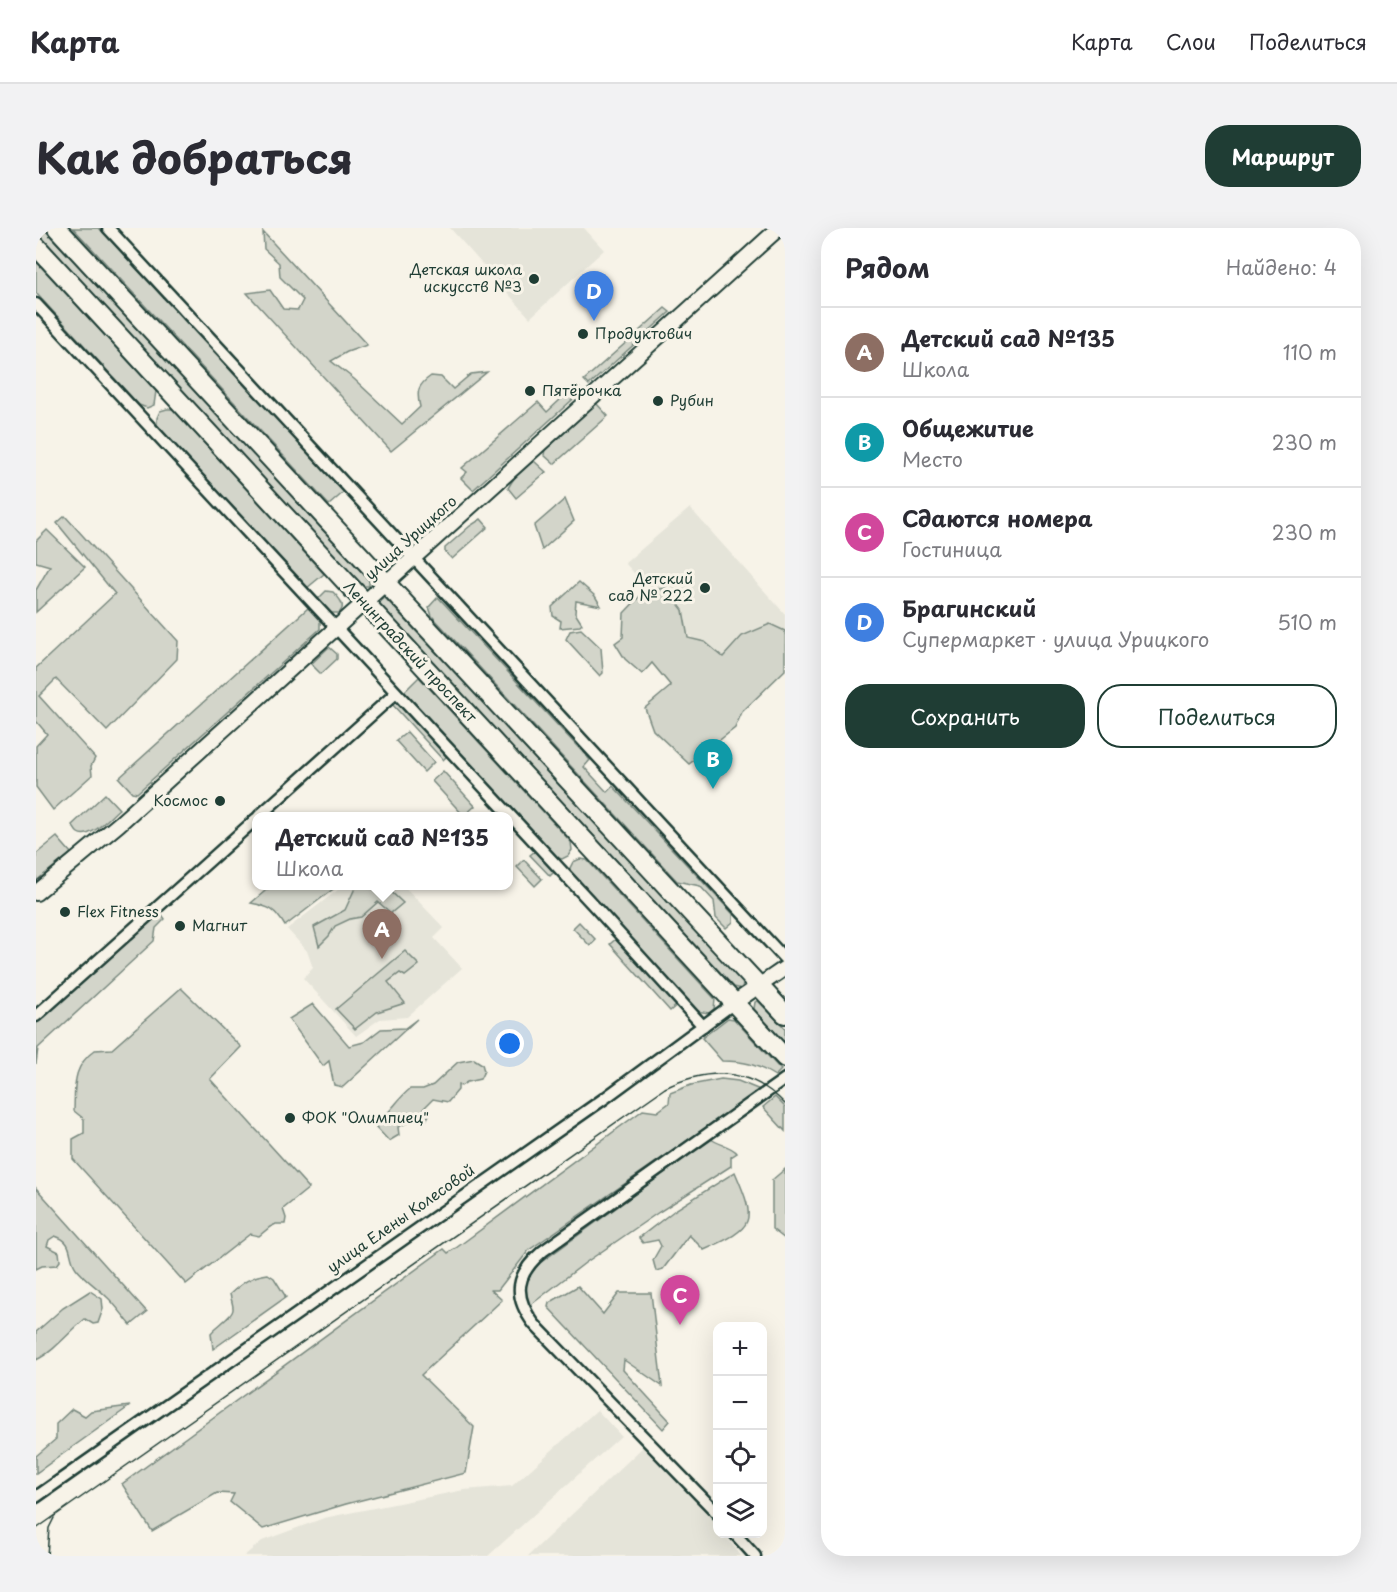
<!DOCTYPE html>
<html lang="ru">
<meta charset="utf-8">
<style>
body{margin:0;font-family:"Playpen Sans",sans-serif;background:#f2f2f3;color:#2b2b33}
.controls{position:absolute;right:18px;bottom:18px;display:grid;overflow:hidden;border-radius:12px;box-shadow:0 6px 24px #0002}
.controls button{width:54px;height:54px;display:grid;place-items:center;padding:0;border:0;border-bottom:2px solid #e1e1e2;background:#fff;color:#2b2b33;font:30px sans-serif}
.you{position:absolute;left:474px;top:816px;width:21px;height:21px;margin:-15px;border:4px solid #fff;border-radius:50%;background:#1a73e8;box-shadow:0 0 0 9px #1a73e833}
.badge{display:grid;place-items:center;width:39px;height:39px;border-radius:50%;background:#1f3d34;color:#fff;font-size:20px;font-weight:700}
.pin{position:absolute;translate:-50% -50px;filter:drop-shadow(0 2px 3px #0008)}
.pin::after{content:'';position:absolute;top:32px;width:21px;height:18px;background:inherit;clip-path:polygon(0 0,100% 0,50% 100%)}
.popup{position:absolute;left:216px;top:584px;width:261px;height:78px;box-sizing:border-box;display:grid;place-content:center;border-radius:12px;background:#fff;filter:drop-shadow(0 2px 4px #0005);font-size:20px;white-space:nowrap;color:#7c7c81}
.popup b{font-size:22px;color:#2b2b33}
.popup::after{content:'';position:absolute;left:50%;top:100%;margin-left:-12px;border:12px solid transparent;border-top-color:#fff}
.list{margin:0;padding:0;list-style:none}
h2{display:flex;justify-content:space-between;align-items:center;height:78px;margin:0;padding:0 24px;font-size:26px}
h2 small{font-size:20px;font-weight:400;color:#7c7c81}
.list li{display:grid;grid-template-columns:39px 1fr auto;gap:18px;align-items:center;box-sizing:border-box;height:90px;padding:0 24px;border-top:2px solid #e1e1e2}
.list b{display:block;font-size:22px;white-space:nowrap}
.list p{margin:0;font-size:20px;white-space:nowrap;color:#7c7c81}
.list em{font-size:20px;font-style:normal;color:#7c7c81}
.actions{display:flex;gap:12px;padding:18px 24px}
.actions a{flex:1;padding:14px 0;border:2px solid #1f3d34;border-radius:24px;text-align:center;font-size:21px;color:#1f3d34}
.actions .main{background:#1f3d34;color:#fff}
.icon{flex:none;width:33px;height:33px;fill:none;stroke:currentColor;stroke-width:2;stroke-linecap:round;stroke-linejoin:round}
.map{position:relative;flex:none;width:749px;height:1328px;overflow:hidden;border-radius:24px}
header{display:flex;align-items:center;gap:36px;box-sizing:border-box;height:84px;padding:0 30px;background:#fff;border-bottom:2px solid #e1e1e2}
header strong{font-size:28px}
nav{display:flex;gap:33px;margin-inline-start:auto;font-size:21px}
.intro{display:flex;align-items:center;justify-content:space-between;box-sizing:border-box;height:144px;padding:0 36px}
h1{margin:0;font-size:42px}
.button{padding:15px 27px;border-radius:24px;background:#1f3d34;color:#fff;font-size:21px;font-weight:700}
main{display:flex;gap:36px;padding:0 36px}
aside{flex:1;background:#fff;border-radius:24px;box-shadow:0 6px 24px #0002}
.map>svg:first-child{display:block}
.built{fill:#e5e4d9}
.green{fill:#d3d5ca;stroke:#79897f;stroke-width:1.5}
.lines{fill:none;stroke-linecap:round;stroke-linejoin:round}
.minor-casing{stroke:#1f3d34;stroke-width:15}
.tertiary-casing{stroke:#1f3d34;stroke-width:18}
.primary-casing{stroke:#1f3d34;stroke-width:22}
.minor{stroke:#f7f3e8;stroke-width:10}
.tertiary{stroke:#f7f3e8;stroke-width:14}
.primary{stroke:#f7f3e8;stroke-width:18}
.tram{stroke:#1f3d34;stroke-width:1.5}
.poi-dot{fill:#1f3d34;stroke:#f7f3e8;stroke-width:2}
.labels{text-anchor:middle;stroke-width:6;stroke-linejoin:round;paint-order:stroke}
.poi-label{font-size:15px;fill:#1f3d34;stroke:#f7f3e8;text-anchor:start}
.street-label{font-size:15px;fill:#1f3d34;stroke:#f7f3e8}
</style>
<header>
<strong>Карта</strong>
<nav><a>Карта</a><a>Слои</a><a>Поделиться</a></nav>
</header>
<div class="intro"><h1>Как добраться</h1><a class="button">Маршрут</a></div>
<main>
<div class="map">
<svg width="749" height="1328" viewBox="0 0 749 1328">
<rect width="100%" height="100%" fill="#f7f3e8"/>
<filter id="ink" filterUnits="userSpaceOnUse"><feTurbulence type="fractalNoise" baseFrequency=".0167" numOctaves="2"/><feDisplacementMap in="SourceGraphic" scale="12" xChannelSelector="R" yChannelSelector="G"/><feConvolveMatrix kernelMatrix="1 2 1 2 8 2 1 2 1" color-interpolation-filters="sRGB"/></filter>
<g filter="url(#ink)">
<!-- built -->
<g class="built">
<polygon points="414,0 548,0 568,22 494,90"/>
<polygon points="654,280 749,386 749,436 710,470 589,335"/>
<polygon points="307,658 368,658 408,700 398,710 426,740 371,789 344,791 320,808 267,750 277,740 271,723 251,701"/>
<polygon points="561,1182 585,1208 452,1328 208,1328 226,1313 288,1290 428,1262 476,1258"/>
<polygon points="608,1218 681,1297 682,1306 688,1306 705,1328 492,1328"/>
</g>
<!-- green -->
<g class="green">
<polygon points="0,0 7,0 333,352 333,358 326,358 0,5"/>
<polygon points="37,0 63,0 309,263 293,277"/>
<path d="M227 4 331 117 311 124 295 133 318 151 366 196 384 179C380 163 382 157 395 148L405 149 417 161 435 146 451 144 355 223 211 65 234 62 247 81 262 82 267 72 244 49 243 35 228 21Z"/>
<polygon points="0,32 120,163 118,177 111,180 103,177 0,65"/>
<polygon points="629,80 634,84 553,157 548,152"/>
<polygon points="540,157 546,163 437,262 425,250 431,244 426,240 502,174 511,184"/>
<polygon points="560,175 572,188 518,236 508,227 509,221"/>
<polygon points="131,181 137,181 288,346 271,360 121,197 121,190 124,183"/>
<path d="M498 233 510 244 480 270 472 260C478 250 486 237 498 233Z"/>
<polygon points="529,271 538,293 506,322 498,298"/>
<polygon points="29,288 142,413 141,431 71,503 20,451 3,468 59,530 55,538 56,547 17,582 0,559 0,518 11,506 0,493 0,440 79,366 21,295"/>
<polygon points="445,291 452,299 416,331 409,324 409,320 434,298"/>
<polygon points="11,302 49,339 0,384 0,362 14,338 0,334 0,313"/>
<polygon points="543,354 559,368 565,378 540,373 539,385 546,396 544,398 524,400 525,393 517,388 516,379"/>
<polygon points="630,360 647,382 652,410 669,414 687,429 706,408 734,396 749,403 749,442 706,484 699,500 653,536 617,502 609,480 635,458 616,435 606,446 589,431 579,415 587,409 588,385 609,363"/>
<path d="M290 363 297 364C303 370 311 378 303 385H293L281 372Z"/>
<polygon points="402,369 554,532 548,539 571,564 577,558 697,686 697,694 690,700 680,690 678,673 664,658 641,653 396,388 393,379"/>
<polygon points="347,370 350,371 707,754 706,761 698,759 344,378 343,375"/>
<polygon points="272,380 284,393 284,401 101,565 96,564 83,550"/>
<polygon points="545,401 565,420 567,445 564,448 530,411 534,403"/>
<polygon points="293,419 301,426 301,431 285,446 275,436"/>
<polygon points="383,449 535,614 536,622 532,628 526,631 519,629 368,464"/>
<polygon points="360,472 411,528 407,532 356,476"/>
<polygon points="371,504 398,534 388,544 360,513"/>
<polygon points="407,543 439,578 428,588 396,553"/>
<path d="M69 566 83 581C74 588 54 613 42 605 39 603 38 599 36 597Z"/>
<polygon points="21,609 35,625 0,653 0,626"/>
<polygon points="499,623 519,643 514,648 494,627"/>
<polygon points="544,631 551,632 679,771 678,781 673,785 660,783 535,647 534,640 537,634"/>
<polygon points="488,632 506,651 499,658 481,639"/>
<path d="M235 658H301L249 698C239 681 234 679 215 675Z"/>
<polygon points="320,658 349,658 367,675 355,685 342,674 325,689 314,691 299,698 293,708 283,718 278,699 309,682"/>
<polygon points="124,684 129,691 120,700 118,713 2,820 0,836 0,795"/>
<polygon points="543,694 560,712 554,718 537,700"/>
<polygon points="582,709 642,776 634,783 574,716"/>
<polygon points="369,723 383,737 369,748 364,745 352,754 369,775 341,784 319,801 300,781"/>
<path d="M145 760 205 819 174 851 273 960 247 981 250 990 249 996H240L234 999 223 1008 214 1006 150 1056 37 931V911L48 905V891L38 883C39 857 36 839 59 822L76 821Z"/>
<polygon points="722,773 749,800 749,815 718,781 719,774"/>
<polygon points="277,776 313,818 328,814 345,801 369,800 381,791 307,859 298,857 293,833 287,838 253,791"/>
<path d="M692 790 698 791 745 842 739 848C721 836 707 833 686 833L666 810Z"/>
<path d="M438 831 446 836 448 843 444 851 431 854 425 858 422 857V862L412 874 397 871 388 880 393 887 390 892 383 889 362 899 363 907 353 913 340 899 342 893C354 886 361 871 374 861H387L397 857 422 834Z"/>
<polygon points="685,851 702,853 724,862 493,1022 462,1062 455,1062 466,1072 385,1147 438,1199 430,1245 310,1276 227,1301 194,1274 198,1266 181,1265 116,1303 86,1256 408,1021 412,1025 420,1020 607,882 621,884 633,875 634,865 655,857"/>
<polygon points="739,869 749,879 749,903 727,879"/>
<path d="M675 911C683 917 696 918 701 925L695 929V938L623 984 549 1035 492 1079C482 1062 492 1046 504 1035Z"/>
<polygon points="749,941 749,1011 736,1001 736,952"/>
<path d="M699 944C721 995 719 999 668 1022L653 1007 627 1041 620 1043 617 1032 625 1018 622 1012 607 1015 603 1010 639 982Z"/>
<path d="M0 960 111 1084 95 1097C87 1088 80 1077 71 1069 61 1059 49 1052 40 1040 31 1028 39 1014 19 1008L13 1012 11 1018 23 1024 24 1033 21 1037 6 1038 0 1041Z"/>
<path d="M232 1046 238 1050 250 1069 177 1121 175 1105C180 1098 198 1088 197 1080 197 1076 195 1071 194 1066 206 1055 215 1048 232 1046Z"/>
<polygon points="542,1058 567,1086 583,1065 615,1065 626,1158 588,1132 587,1142 634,1193 627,1201 512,1079 513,1075"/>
<path d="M54 1063 66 1071 67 1081 62 1095 57 1096 49 1091C33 1104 19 1123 0 1132V1104L27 1080Z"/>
<polygon points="94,1178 0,1245 0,1228 20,1211 20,1196 36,1181 49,1188 55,1183"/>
</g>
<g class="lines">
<!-- minor casing -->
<g class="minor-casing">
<g id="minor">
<polyline points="72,0 749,731"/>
<polyline points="0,76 559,679 667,798"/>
<polyline points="223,588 360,465"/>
<polyline points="0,788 220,591"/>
<polyline points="0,1269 569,870 698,775"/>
<path d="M682 1286 498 1096C476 1067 480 1046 507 1023L749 851"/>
<polyline points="699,1306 719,1328"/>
</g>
</g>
<!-- tertiary casing -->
<g class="tertiary-casing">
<g id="tertiary">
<polyline points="0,665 83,596 743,0"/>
<polyline points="698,775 749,740"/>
</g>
</g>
<!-- primary casing -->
<g class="primary-casing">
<g id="primary">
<polyline points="21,0 749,786"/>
<polyline points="0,18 749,830"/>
</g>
</g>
<!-- minor -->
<use href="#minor" class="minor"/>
<!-- tertiary -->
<use href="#tertiary" class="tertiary"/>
<!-- primary -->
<use href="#primary" class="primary"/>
<!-- tram -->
<g class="tram">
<path d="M0 1301 629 860C673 839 714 839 749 876"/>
<polyline points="11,1328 13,1300 18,1290"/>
</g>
</g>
</g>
<!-- markers -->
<g class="poi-dot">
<circle cx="498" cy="51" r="6"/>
<circle cx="547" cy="106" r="6"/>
<circle cx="494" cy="163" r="6"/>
<circle cx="622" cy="173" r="6"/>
<circle cx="669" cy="360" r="6"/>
<circle cx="184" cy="573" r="6"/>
<circle cx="29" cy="684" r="6"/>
<circle cx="144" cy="698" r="6"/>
<circle cx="254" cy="890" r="6"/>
</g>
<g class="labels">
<!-- poi labels -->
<g class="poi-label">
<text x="486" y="47" text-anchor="end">Детская школа<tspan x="486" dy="17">искусств №3</tspan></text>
<text x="559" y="111">Продуктович</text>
<text x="506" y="168">Пятёрочка</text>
<text x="634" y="178">Рубин</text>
<text x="657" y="356" text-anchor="end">Детский<tspan x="657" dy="17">сад № 222</tspan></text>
<text x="172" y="578" text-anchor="end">Космос</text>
<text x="41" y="689">Flex Fitness</text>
<text x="156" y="703">Магнит</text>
<text x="266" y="895">ФОК "Олимпиец"</text>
</g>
<!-- street labels -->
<g class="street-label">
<text transform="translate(375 310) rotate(-42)" y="5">улица Урицкого</text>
<text transform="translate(374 424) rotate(47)" y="5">Ленинградский проспект</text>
<text transform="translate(365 991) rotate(-35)" y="5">улица Елены Колесовой</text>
</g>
</g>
</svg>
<div class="controls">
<button>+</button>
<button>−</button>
<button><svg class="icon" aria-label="locate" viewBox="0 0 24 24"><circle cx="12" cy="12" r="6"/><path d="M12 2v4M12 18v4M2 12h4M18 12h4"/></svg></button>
<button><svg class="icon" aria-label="layers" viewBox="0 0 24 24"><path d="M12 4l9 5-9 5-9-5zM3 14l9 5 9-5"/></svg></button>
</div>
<div class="you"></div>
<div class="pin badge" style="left:346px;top:731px;background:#8d6e63">A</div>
<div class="popup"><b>Детский сад №135</b>Школа</div>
<div class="pin badge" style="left:677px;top:561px;background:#0f9aa8">B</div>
<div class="pin badge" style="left:644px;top:1097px;background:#d1479c">C</div>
<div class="pin badge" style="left:558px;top:93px;background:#3f7fe0">D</div>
</div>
<aside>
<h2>Рядом<small>Найдено: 4</small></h2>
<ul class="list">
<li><span class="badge" style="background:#8d6e63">A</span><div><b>Детский сад №135</b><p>Школа</p></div><em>110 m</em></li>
<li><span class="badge" style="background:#0f9aa8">B</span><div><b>Общежитие</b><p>Место</p></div><em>230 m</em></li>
<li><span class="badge" style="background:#d1479c">C</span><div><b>Сдаются номера</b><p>Гостиница</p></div><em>230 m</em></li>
<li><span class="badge" style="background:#3f7fe0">D</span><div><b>Брагинский</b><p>Супермаркет · улица Урицкого</p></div><em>510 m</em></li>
</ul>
<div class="actions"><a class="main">Сохранить</a><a>Поделиться</a></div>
</aside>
</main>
